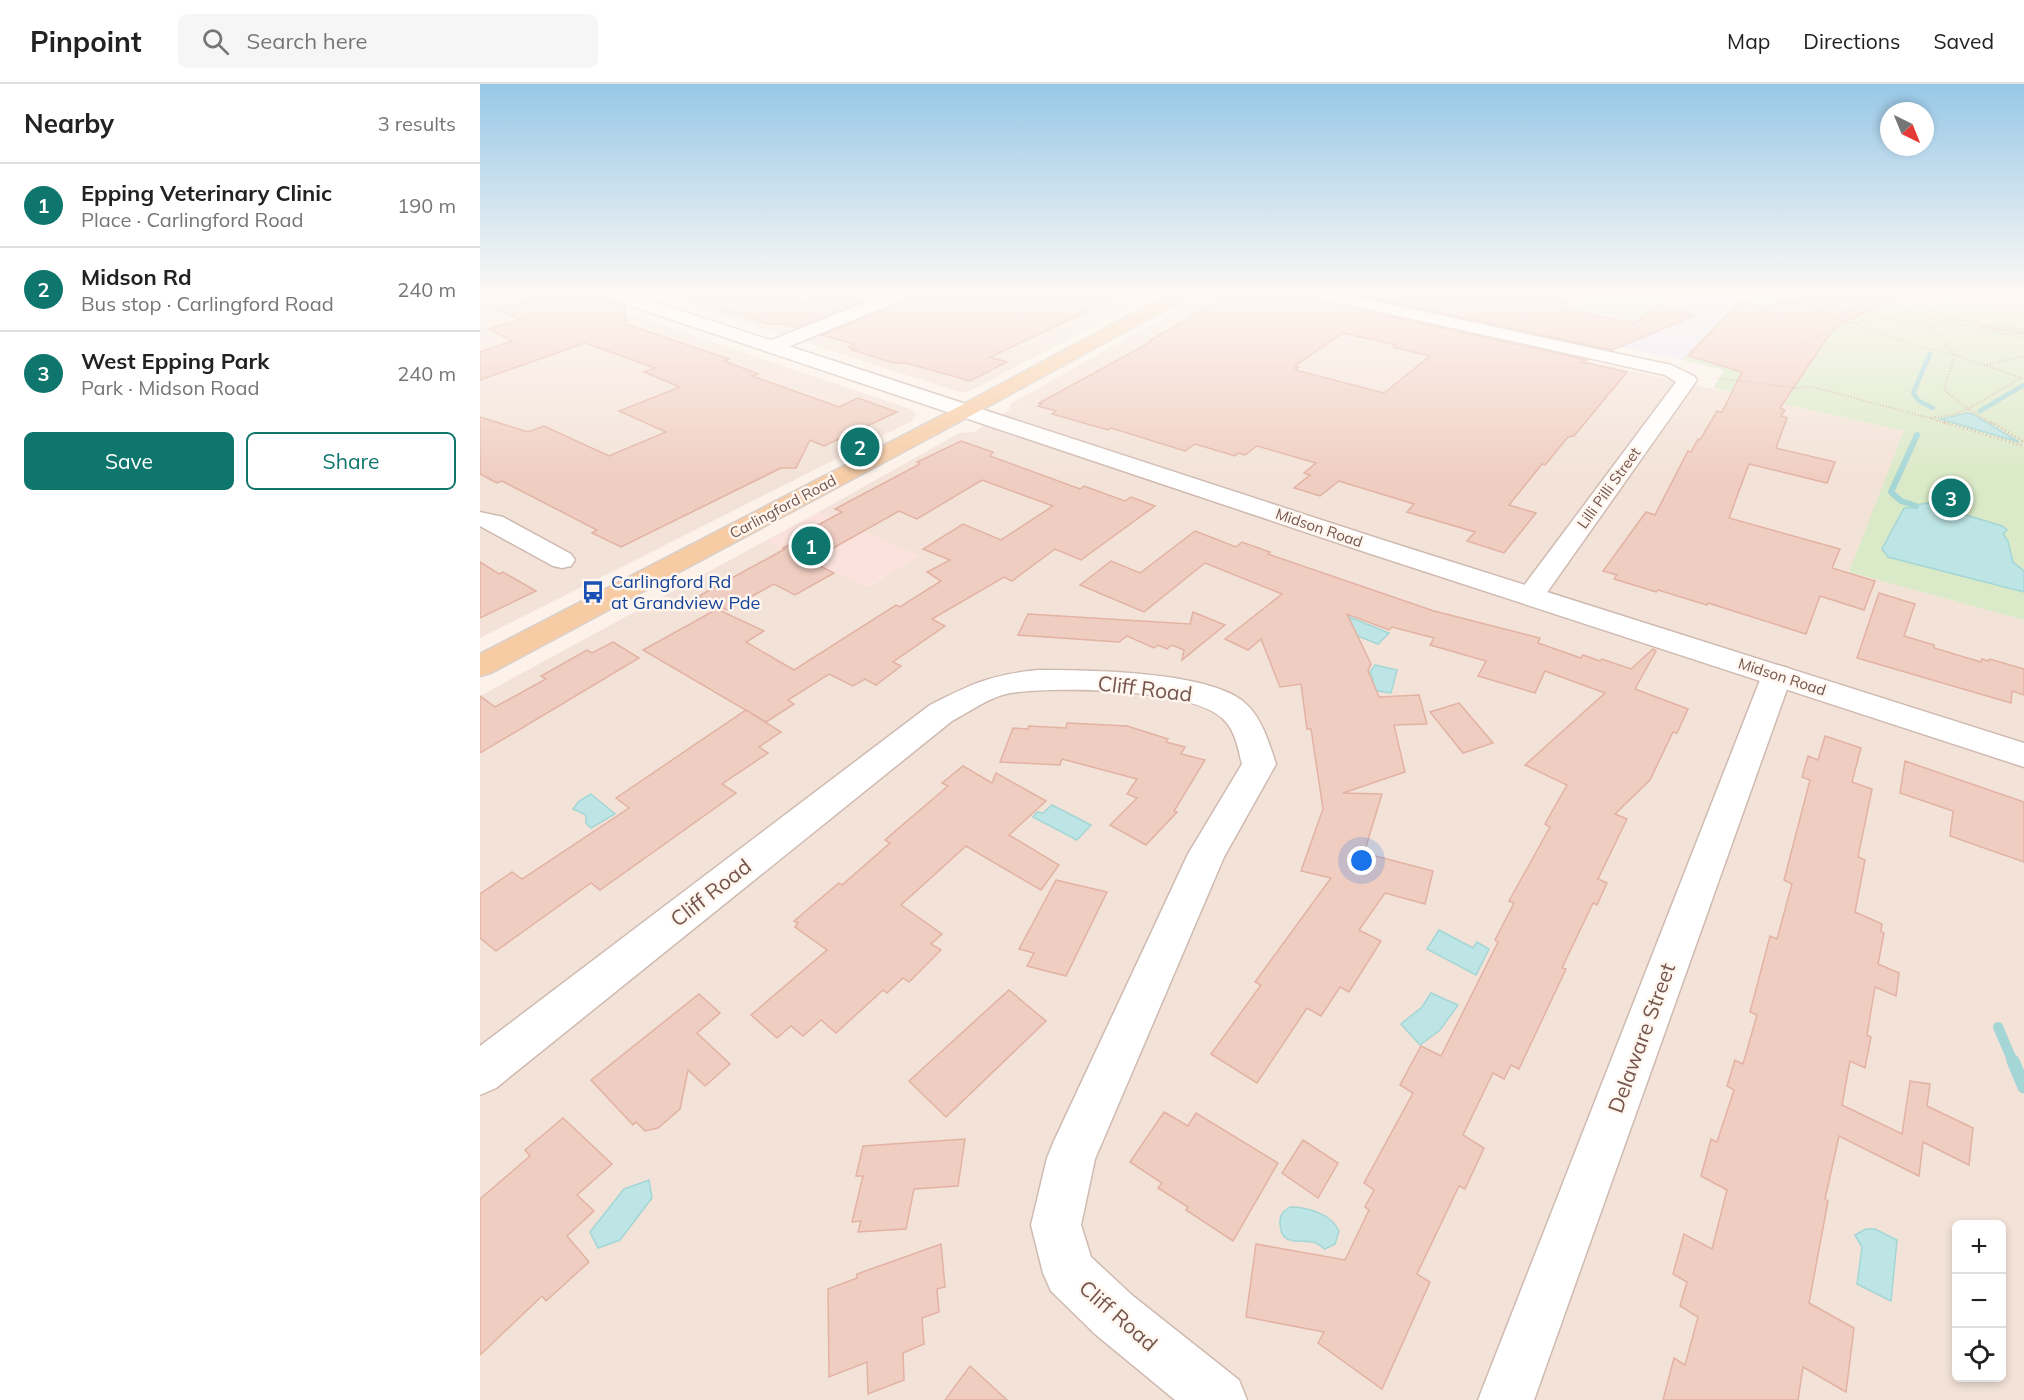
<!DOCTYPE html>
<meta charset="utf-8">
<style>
body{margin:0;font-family:Mulish,sans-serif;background:#f6f6f6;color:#222}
.controls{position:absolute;right:18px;bottom:18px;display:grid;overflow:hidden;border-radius:9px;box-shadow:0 3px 9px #0003}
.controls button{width:54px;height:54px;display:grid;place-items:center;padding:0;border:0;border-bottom:2px solid #e0e0e0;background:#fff;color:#222;font:30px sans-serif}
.compass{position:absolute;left:1400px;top:18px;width:54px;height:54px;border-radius:50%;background:#fff;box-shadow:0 3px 9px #0003;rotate:137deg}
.you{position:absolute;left:882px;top:777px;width:21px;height:21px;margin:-15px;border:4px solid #fff;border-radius:50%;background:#1a73e8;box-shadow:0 0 0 9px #1a73e833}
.badge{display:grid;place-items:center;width:39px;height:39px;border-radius:50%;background:#0f766e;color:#fff;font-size:20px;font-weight:700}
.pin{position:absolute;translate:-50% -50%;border:3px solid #fff;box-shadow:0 2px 6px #0006}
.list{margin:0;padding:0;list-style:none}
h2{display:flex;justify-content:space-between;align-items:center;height:78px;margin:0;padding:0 24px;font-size:26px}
h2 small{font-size:20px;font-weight:400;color:#767676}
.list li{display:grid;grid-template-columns:39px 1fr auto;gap:18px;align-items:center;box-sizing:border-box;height:84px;padding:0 24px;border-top:2px solid #e0e0e0}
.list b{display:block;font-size:22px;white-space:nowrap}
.list p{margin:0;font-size:20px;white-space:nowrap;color:#767676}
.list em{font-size:20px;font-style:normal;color:#767676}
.actions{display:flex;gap:12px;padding:18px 24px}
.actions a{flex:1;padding:14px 0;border:2px solid #0f766e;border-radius:9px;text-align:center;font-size:21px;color:#0f766e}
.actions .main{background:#0f766e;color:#fff}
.icon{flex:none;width:33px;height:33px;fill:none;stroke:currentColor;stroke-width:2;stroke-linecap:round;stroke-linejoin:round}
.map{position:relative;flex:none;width:1544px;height:1316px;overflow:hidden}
header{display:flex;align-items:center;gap:36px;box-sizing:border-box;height:84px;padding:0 30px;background:#fff;border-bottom:2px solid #e0e0e0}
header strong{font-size:28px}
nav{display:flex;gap:33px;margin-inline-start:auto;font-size:21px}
.search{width:420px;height:54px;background:#f6f6f6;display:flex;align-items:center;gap:15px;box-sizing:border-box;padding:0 21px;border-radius:9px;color:#767676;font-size:22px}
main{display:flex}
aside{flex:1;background:#fff}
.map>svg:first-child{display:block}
.residential{fill:#f3e2d7;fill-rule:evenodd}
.commercial{fill:#fbe2dd}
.education{fill:#eee5f8}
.green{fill:#dae9c7}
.water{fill:#bee5e5;stroke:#a4d6d6;stroke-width:1.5}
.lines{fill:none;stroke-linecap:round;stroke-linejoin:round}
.stream-far3{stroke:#a4d6d6;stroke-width:4.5}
.stream-far2{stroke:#a4d6d6;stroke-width:6}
.stream-far1{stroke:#a4d6d6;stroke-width:10}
.stream{stroke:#a4d6d6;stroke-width:13}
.building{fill:#f0cdc1;stroke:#e2b2a3;stroke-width:1.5;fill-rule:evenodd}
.minor-casing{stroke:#cfbab1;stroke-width:3}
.tertiary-casing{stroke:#cfbab1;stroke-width:3}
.primary-casing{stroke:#d8d0cd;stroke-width:3}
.path-far1{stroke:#d5b0a4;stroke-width:2;stroke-dasharray:1 2;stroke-linecap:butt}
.path{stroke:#d5b0a4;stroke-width:3;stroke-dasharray:1 3;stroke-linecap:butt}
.minor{fill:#fff;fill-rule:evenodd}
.tertiary{fill:#fff;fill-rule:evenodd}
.primary{fill:#f7cca5;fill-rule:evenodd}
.labels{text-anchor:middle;stroke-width:5;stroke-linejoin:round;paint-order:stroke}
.far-street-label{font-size:15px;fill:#75564d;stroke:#fef6ef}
.transit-label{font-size:18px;fill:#164399;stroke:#fef6ef;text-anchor:start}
.near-street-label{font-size:21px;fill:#75564d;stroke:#fef6ef}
</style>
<header>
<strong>Pinpoint</strong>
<div class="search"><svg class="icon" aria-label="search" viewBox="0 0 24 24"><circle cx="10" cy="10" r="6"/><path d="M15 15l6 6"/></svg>Search here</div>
<nav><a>Map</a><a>Directions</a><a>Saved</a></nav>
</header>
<main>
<aside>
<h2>Nearby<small>3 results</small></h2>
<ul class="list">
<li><span class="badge">1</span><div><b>Epping Veterinary Clinic</b><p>Place · Carlingford Road</p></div><em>190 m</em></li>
<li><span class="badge">2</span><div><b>Midson Rd</b><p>Bus stop · Carlingford Road</p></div><em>240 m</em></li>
<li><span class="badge">3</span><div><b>West Epping Park</b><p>Park · Midson Road</p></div><em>240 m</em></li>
</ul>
<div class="actions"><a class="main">Save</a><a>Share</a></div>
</aside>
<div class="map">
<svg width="1544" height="1316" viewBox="0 0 1544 1316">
<rect width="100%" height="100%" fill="#fcf2e9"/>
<!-- residential -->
<g class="residential">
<polygon points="0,211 94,211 430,325 435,328 436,332 430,338 0,554"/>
<polygon points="179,211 673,211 490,307 479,308"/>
<path d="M724 211H806L1425 347 1369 488 1544 536V1316H0V612L285 457 388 503 439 472 339 428 479 349 494 348 530 325V320ZM1476 1140H1522V1294H1476Z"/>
<polygon points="1478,211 1544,211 1544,229 1476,216"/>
</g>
<!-- commercial -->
<polygon class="commercial" points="339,428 440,472 387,503 285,457"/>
<!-- education -->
<polygon class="education" points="892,211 1263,211 1202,276"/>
<!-- green -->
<g class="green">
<polygon points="1090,211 1204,211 1200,215 1176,222 1159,236 1093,225 1100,218"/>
<polygon points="1263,211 1478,211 1476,216 1544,229 1544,536 1369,488 1424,347 1233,304 1244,286 1202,276"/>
</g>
<!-- water -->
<g class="water">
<polygon points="1488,329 1494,331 1539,358 1461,335"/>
<polygon points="1447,419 1522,442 1527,446 1523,450 1528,457 1533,478 1544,487 1544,508 1408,473 1402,465 1424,424 1434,424 1437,421"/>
<polygon points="862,530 909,549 898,560 851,541"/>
<polygon points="895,581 917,586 911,609 891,606 893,594 890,588"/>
<polygon points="111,710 135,730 111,744 106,739 106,731 93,725 99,717"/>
<polygon points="572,721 611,741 597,756 553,733 557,728 563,729"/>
<polygon points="959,846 993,864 997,858 1009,865 996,891 947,865"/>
<polygon points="951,909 978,921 960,946 940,961 921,940 942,923"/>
<polygon points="169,1096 172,1114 140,1156 118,1164 110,1148 144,1105"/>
<path d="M810 1123C828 1123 851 1130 859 1147L855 1160 845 1165C840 1162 837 1158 832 1158 818 1155 800 1163 800 1138 800 1130 804 1127 810 1123Z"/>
<polygon points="1386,1145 1395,1145 1417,1156 1411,1217 1377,1200 1382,1163 1375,1151"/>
</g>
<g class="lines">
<!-- stream-far3 -->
<g class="stream-far3">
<polyline points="1450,270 1433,309 1439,317 1453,324"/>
<polyline points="1500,327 1544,301"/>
</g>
<!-- stream-far2 -->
<polyline class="stream-far2" points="1436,422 1421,417 1411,408 1437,351"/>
<!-- stream-far1 -->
<polyline class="stream-far1" points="1518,943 1533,978"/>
<!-- stream -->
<polyline class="stream" points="1533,977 1544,1003"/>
</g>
<!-- building -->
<g class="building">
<polygon points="67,211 126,211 129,217 144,222 146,236 140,238 249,275 244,277 278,290 272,292 359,323 378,314 417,328 344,362 330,356 316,384 301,384 141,463 112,449 117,446 22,397 17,399 0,390 0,333 48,348 64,342 129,372 186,348 139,327 200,303 164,288 175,284 105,259 0,296 0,268 32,257 9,245 40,236 18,225"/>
<polygon points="212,211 318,211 319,221 345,211 399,211 317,244 305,240 289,240 211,216"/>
<polygon points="428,211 642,211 510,273 527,278 490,297 426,279 414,279 372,266 375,265 368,263 374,260 342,251 425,217"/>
<path d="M750 211H836L840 217 1107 276 1102 278 1147 288 1094 352 1088 353 1065 381 1062 380 1029 421 1056 429 1024 469 987 457 995 448 927 428 934 420 859 397 840 412 814 404 830 391 824 389 836 379 777 362 765 371 758 369 755 372 715 360 705 367 631 344 628 346 572 330 576 327 558 322 562 320 559 319 671 258 669 257ZM863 249 916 261 913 263 950 272 904 309 815 286 819 283 815 282Z"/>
<polygon points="876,211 1056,211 1092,218 1084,225 1155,239 1176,222 1216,231 1132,266"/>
<polygon points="1421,211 1354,243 1300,324 1305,326 1301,332 1307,334 1296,364 1355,378 1347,399 1269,380 1249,434 1360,465 1352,484 1395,497 1384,526 1340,512 1326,550 1228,519 1227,521 1178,506 1176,508 1134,495 1137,491 1123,487 1166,428 1175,431 1208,367 1211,368 1218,355 1220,356 1237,327 1242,328 1262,288 1209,272 1258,220 1267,219 1284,225 1308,215"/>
<polygon points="481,357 513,368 510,372 600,405 604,402 645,417 651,413 675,422 601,476 575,465 532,497 524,493 452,535 465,542 413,578 421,582 396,601 385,595 373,602 349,590 308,616 314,620 286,638 163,566 237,525 284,547 266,558 314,586 416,521 420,523 461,497 447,488 470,476 443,465 483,440 521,456 573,422 502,396 437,435 419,427 330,477 354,489 315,511 294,500 247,526 219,512 305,465 303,464 320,455 316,453 362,428 355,425 440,380 437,378"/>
<polygon points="715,447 756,463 762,458 790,468 788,470 954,527 1060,554 1058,559 1101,574 1103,571 1120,577 1122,575 1151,585 1173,565 1176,567 1155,605 1208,625 1197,649 1193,648 1170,696 1135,730 1147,735 1118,795 1127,799 1117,821 1113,819 1082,884 1086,885 1039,985 1031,981 1024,995 1013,989 983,1051 1004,1064 985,1105 979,1102 937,1190 950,1198 902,1305 838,1259 844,1248 766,1233 776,1160 865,1176 889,1126 885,1123 894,1106 884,1099 933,1009 920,1001 941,962 961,972 1018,858 1015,856 1034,819 1029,817 1070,743 1065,740 1087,701 1045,681 1125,609 1065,587 1055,609 998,592 1006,577 950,561 954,554 912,543 909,546 867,530 891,580 888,587 899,613 939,611 947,640 914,641 925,688 863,709 902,710 884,769 953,787 945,820 905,809 879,846 901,857 869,908 860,903 841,932 827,924 777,999 731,970 781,901 775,898 851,794 821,787 843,725 831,645 827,645 821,600 800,603 781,555 768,566 745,555 802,510 725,479 664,528 600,501 631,477 660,489"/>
<polygon points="0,478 19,490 23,488 56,507 0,534"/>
<polygon points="1399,509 1435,520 1424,552 1454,561 1454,564 1501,578 1502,575 1508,577 1510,575 1544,585 1544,611 1532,607 1531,619 1377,574"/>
<polygon points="713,528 745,541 702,576 704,566 692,561 687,565 678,561 674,564 647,552 639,558 538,551 548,530 710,540"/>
<polygon points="133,558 159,574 0,669 0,612 15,623 66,595 61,592 107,566 112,569"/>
<polygon points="979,619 1013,659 983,669 950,628"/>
<polygon points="266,626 301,648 279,663 288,669 242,700 256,709 120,806 111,799 16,867 0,854 0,810 32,788 42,795 149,724 136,714"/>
<polygon points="587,639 647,642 688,655 686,658 705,663 701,670 725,676 694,727 697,728 666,761 630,741 657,714 647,710 657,695 582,675 580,681 520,678 533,644 548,645 549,642 586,644"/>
<polygon points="1345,652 1381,664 1372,698 1392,705 1378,773 1385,776 1375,828 1402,840 1401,847 1404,849 1398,880 1419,889 1416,912 1395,903 1387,951 1391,953 1385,984 1370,977 1362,1021 1422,1050 1430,997 1450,1000 1447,1022 1493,1044 1489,1081 1443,1058 1439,1092 1359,1052 1345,1115 1348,1117 1329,1219 1374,1244 1366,1308 1323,1283 1318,1316 1183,1316 1194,1274 1205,1281 1218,1233 1200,1222 1207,1198 1193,1190 1204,1150 1232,1165 1247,1106 1221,1092 1231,1055 1237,1058 1254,1006 1247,1002 1255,976 1263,980 1277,931 1270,928 1290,852 1297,855 1312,800 1304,796 1330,696 1322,693 1328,672 1338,676"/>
<polygon points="1425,677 1544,718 1544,778 1470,752 1473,727 1420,709"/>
<polygon points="483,682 512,699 516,689 566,717 529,751 579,781 561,806 486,762 421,821 462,850 451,860 461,866 429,898 423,894 407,909 403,906 356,949 341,936 323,952 311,942 297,954 271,931 347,866 315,843 318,839 314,837 359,799 362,801 410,759 405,756 468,702 462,699"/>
<polygon points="576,796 627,808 586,892 547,882 554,869 539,865"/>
<polygon points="529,906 566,937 466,1033 429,997"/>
<polygon points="219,910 240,929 217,949 250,980 225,1002 208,986 200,1025 178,1044 165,1047 156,1038 153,1041 111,996"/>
<polygon points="684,1028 708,1042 716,1029 798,1079 753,1157 706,1126 708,1123 678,1104 682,1099 650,1078"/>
<polygon points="83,1034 132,1080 97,1111 114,1127 87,1152 109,1178 66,1217 62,1212 0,1271 0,1115 50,1072 45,1066"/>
<polygon points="485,1055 478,1102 434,1105 426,1145 378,1148 381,1137 372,1138 383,1092 376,1092 383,1062"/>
<polygon points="823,1056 858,1079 838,1114 802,1089"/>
<polygon points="461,1160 465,1203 457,1205 459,1228 442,1234 444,1260 423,1269 424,1296 388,1310 387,1278 349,1293 348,1205 377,1194 377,1190"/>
<polygon points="490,1282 527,1316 465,1316"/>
</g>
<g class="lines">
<!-- minor casing -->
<g class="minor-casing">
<g id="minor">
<polygon points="404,211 426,211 424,215 298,267 284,267 282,263 284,259"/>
<polygon points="838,211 867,211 1191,281 1214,292 1217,296 1061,517 1051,519 1041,517 1037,511 1196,298 1185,291 846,216 840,215"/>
<polygon points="0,428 23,433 91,470 95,476 91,482 82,484 73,482 0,442"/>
<polygon points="1297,581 1308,584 1312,591 1054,1316 998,1316 1282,591 1286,584"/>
<path d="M558 586C606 586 730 587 765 619 782 634 789 659 796 680L744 773 615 1075 601 1141 611 1173 653 1212 759 1296 767 1316H695L615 1250 571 1207 563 1189 551 1141 567 1074 574 1057 708 770 762 680C758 664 755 645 742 634 710 604 574 602 530 609 509 613 491 627 472 637L16 1004 0 1011V962L450 621C492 600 510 591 558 586Z"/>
</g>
</g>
<!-- tertiary casing -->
<g class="tertiary-casing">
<polygon id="tertiary" points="128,211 152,211 906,457 1544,659 1544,683 888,469 130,215"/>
</g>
<!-- primary casing -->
<g class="primary-casing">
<polygon id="primary" points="687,211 707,211 705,215 492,331 11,589 0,592 0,570 478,323"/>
</g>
<!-- path-far1 -->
<g class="path-far1">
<polyline points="1275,211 1325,219"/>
<polyline points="1311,211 1326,215"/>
<polyline points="1438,211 1436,215 1455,232 1544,246"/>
<polygon points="1335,214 1350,216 1357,221 1341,224 1325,217"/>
<polyline points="1308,216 1372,239"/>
<polyline points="1353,218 1403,217 1465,220"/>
<polyline points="1388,225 1397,231"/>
<polyline points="1376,229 1388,232"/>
<polyline points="1352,233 1378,223 1436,225"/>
<polyline points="1442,233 1544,254"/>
<polyline points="1448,240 1475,271"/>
<polyline points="1449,240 1400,233 1372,239 1436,262 1475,271"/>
<polyline points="1544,249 1500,242 1544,250"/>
<polyline points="1325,258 1371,239"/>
<polyline points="1206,272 1267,211"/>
<polyline points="1507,281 1544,272"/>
<polyline points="1238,294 1315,304 1333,303 1449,334"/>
<polyline points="1469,340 1449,334 1473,331 1488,325 1464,306 1475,271 1542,294"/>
<polyline points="1513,340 1488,325 1543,293"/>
</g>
<!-- path -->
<g class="path">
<polyline points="1464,338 1544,362"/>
<polyline points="1511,338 1544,358"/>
</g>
<!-- minor -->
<use href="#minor" class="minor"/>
<!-- tertiary -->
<use href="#tertiary" class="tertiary"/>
<!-- primary -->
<use href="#primary" class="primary"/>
</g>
<!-- sky -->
<linearGradient id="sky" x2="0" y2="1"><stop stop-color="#97c8e7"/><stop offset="0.53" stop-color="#fef9f5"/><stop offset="1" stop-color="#fef9f5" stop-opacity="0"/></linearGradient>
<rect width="1544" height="395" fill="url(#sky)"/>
<!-- icons -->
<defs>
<g id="bus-bare" transform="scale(1.8)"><path d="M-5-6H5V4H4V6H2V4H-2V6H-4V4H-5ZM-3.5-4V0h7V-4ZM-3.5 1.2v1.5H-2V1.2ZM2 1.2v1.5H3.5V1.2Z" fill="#1a4fb4" stroke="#fef6ef" stroke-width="2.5" paint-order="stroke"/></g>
</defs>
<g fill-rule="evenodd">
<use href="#bus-bare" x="113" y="508"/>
</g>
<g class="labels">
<!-- far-street labels -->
<g class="far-street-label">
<text transform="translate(1129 404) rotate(-54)" y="5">Lilli Pilli Street</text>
<text transform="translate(303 423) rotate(-28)" y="5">Carlingford Road</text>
<text transform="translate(839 444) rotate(19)" y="5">Midson Road</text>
<text transform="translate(1302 593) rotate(18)" y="5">Midson Road</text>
</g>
<!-- transit labels -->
<g class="transit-label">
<text x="131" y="504">Carlingford Rd<tspan x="131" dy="21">at Grandview Pde</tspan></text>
</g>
<!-- near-street labels -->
<g class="near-street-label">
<text transform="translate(665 605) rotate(7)" y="7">Cliff Road</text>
<text transform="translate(231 809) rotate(-38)" y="7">Cliff Road</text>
<text transform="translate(1162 954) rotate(-70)" y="7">Delaware Street</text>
<text transform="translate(638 1232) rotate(41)" y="7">Cliff Road</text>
</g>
</g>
</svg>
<div class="controls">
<button>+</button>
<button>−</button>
<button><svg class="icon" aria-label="locate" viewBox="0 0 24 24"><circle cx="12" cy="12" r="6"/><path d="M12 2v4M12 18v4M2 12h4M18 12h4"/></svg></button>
</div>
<svg class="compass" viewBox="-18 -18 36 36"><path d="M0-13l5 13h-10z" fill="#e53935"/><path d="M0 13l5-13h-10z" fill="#767676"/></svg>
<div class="you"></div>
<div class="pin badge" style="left:331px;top:462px">1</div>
<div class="pin badge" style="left:380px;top:363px">2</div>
<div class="pin badge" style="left:1471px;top:414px">3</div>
</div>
</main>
